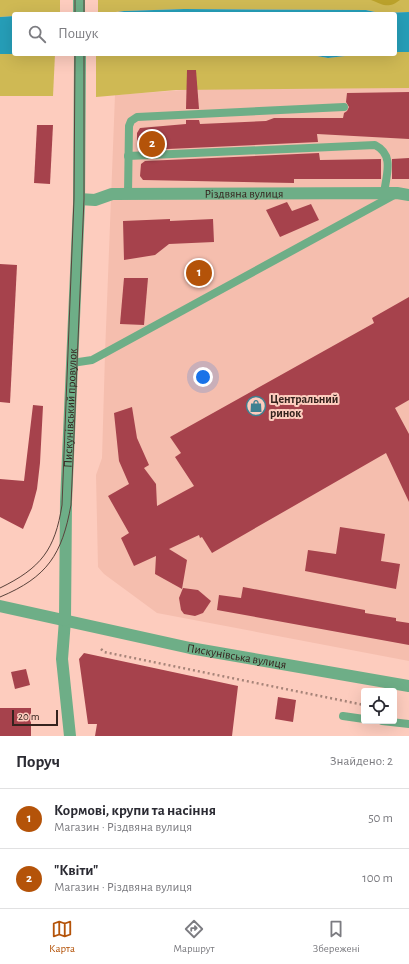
<!DOCTYPE html>
<html lang="uk">
<meta charset="utf-8">
<style>
body{margin:0;font-family:"Alegreya Sans",sans-serif;background:#f2f2f3;color:#2b2b33}
.controls{position:absolute;right:12px;bottom:12px;display:grid;overflow:hidden;border-radius:4px;box-shadow:0 4px 16px #0002}
.controls button{width:36px;height:36px;display:grid;place-items:center;padding:0;border:0;border-bottom:1px solid #e1e1e2;background:#fff;color:#2b2b33;font:20px sans-serif}
.scale{position:absolute;left:12px;bottom:10px;width:46px;box-sizing:border-box;padding-left:4px;border:2px solid #34221d;border-top:0;font-size:11px;line-height:14px;white-space:nowrap;color:#34221d;-webkit-text-stroke:3px #fdccbe;paint-order:stroke}
.you{position:absolute;left:203px;top:377px;width:14px;height:14px;margin:-10px;border:3px solid #fff;border-radius:50%;background:#1a73e8;box-shadow:0 0 0 6px #1a73e833}
.badge{display:grid;place-items:center;width:26px;height:26px;border-radius:50%;background:#b45309;color:#fff;font-size:13px;font-weight:700}
.pin{position:absolute;translate:-50% -50%;border:2px solid #fff;box-shadow:0 1px 4px #0006}
.list{margin:0;padding:0;list-style:none}
h2{display:flex;justify-content:space-between;align-items:center;height:52px;margin:0;padding:0 16px;font-size:17px}
h2 small{font-size:13px;font-weight:400;color:#7c7c81}
.list li{display:grid;grid-template-columns:26px 1fr auto;gap:12px;align-items:center;box-sizing:border-box;height:60px;padding:0 16px;border-top:1px solid #e1e1e2}
.list b{display:block;font-size:15px;white-space:nowrap}
.list p{margin:0;font-size:13px;white-space:nowrap;color:#7c7c81}
.list em{font-size:13px;font-style:normal;color:#7c7c81}
.icon{flex:none;width:22px;height:22px;fill:none;stroke:currentColor;stroke-width:2;stroke-linecap:round;stroke-linejoin:round}
.map{position:relative;flex:none;width:409px;height:736px;overflow:hidden}
.search{position:absolute;background:#fff;box-shadow:0 4px 16px #0002;left:12px;right:12px;top:12px;height:44px;display:flex;align-items:center;gap:10px;box-sizing:border-box;padding:0 14px;border-radius:4px;color:#7c7c81;font-size:15px}
.sheet{height:172px;background:#fff}
nav{display:flex;justify-content:space-around;align-items:center;box-sizing:border-box;height:56px;border-top:1px solid #e1e1e2;background:#fff;font-size:11px;color:#7c7c81}
nav a{display:grid;justify-items:center;gap:2px}
nav .on{color:#b45309}
.map>svg:first-child{display:block}
.built{fill:#f5beae}
.green{fill:#cfb954}
.forest{fill:#baa12b}
.water{fill:#269eb8}
.building{fill:#a6424c}
.lines{fill:none;stroke-linecap:round;stroke-linejoin:round}
.path{stroke:#a68378;stroke-width:2.5;stroke-dasharray:2 3;stroke-linecap:butt}
.service{stroke:#6eae87;stroke-width:8}
.minor{stroke:#6eae87;stroke-width:12}
.tertiary{stroke:#6eae87;stroke-width:12}
.tram{stroke:#59423b;stroke-width:1}
.labels{text-anchor:middle;stroke-width:4;stroke-linejoin:round;paint-order:stroke}
.street-label{font-size:12px;fill:#34221d;stroke:#fdccbe}
.poi-label{font-size:12px;font-weight:bold;fill:#34221d;stroke:#fdccbe;text-anchor:start}
</style>
<div class="map">
<svg width="409" height="736" viewBox="0 0 409 736">
<rect width="100%" height="100%" fill="#fdccbe"/>
<!-- built -->
<polygon class="built" points="409,88 409,661 157,613 104,574 98,567 96,475 102,458 105,354 115,95 198,89"/>
<!-- green -->
<g class="green">
<polygon points="0,0 60,0 60,14 14,14 14,16 0,17"/>
<polygon points="98,0 409,0 409,12 380,13 366,10 184,9 124,11 98,14"/>
<polygon points="395,52 409,52 409,88 176,90 96,97 96,54 306,54 328,58 362,54 395,54"/>
<polygon points="0,54 55,54 53,96 0,96"/>
</g>
<!-- forest -->
<path class="forest" d="M371 0H400C388 9 384 5 371 0Z"/>
<!-- water -->
<g class="water">
<polygon points="184,9 366,10 380,13 409,12 409,52 395,52 395,14 105,14 124,11"/>
<polygon points="14,16 14,54 0,54 0,17"/>
<polygon points="306,54 362,54 328,58"/>
</g>
<!-- building -->
<g class="building">
<polygon points="187,70 196,70 199,109 186,109"/>
<polygon points="409,92 409,139 317,134 318,142 146,150 139,146 137,140 137,133 140,128 186,124 186,120 199,120 200,124 266,121 274,118 343,118 344,113 347,111 349,107 346,102 347,93"/>
<polygon points="37,125 53,125 50,184 34,183"/>
<polygon points="319,153 320,160 381,159 381,179 294,179 294,183 143,180 140,176 141,164 145,161"/>
<polygon points="409,158 409,179 392,179 392,159"/>
<polygon points="287,202 292,211 311,204 319,220 280,237 266,210"/>
<polygon points="170,219 170,221 213,219 214,242 169,244 155,255 124,260 123,221"/>
<polygon points="0,264 17,265 10,403 0,402"/>
<polygon points="124,278 148,278 144,325 120,324"/>
<polygon points="409,297 409,400 395,408 409,434 409,502 386,453 212,553 202,537 200,538 199,535 169,549 187,560 182,589 155,574 156,556 134,566 121,538 129,533 108,496 129,484 119,461 114,413 132,407 137,438 149,465 144,468 156,484 157,506 194,486 175,457 181,453 170,437 374,323 372,318"/>
<polygon points="33,405 43,406 40,463 37,489 32,508 23,529 0,517 0,479 24,481"/>
<polygon points="340,527 385,534 381,561 400,564 396,589 305,571 308,550 336,554"/>
<polygon points="243,587 365,610 365,613 396,618 396,621 409,623 409,645 217,610 219,595 241,598"/>
<polygon points="183,588 198,590 211,601 203,613 195,616 184,614 181,610 179,598"/>
<polygon points="84,653 238,686 232,736 95,736 97,724 88,724 79,659"/>
<polygon points="26,669 30,685 15,689 11,672"/>
<polygon points="278,697 296,700 293,722 275,719"/>
<rect x="0" y="708" width="31" height="28"/>
</g>
<g class="lines">
<!-- path -->
<polyline class="path" points="101,649 104,652 364,705"/>
<!-- service -->
<g class="service">
<path d="M128 156 375 145C395 155 386 175 384 194"/>
<polyline points="128,194 129,126 131,121 137,117 344,107"/>
<polyline points="72,363 92,360 396,194"/>
<polyline points="343,716 364,719"/>
<polyline points="382,721 409,724"/>
</g>
<!-- minor -->
<g class="minor">
<path id="s1" d="M79 199 95 200 112 194 397 193 409 195"/>
<polyline points="65,620 62,659 70,736"/>
</g>
<!-- tertiary -->
<g class="tertiary">
<polyline points="79,0 79,14"/>
<path id="s2" d="M0 606 190 648 409 686"/>
<path id="s3" d="M65 620 66 502 79 204 80 54"/>
</g>
<!-- tram -->
<g class="tram">
<polyline points="75,0 75,14"/>
<polyline points="84,14 84,0"/>
<path d="M0 588C41 568 55 550 62 505L74 199 75 54"/>
<path d="M0 597C48 577 62 554 71 505L84 199V54"/>
</g>
</g>
<!-- icons -->
<defs>
<g id="shop-ring" transform="scale(1)"><circle r="9.5" fill="#fdccbe" stroke="#3e8091" stroke-width="1.5"/><path d="M-5-2.5h2.3a2.7 3.5 0 0 1 5.4 0H5L5.5 6h-11ZM-1.5-2.5h3a1.5 2.3 0 0 0-3 0Z" fill="#3e8091"/></g>
</defs>
<g fill-rule="evenodd">
<use href="#shop-ring" x="256" y="406"/>
</g>
<g class="labels">
<!-- street labels -->
<g class="street-label">
<text dy="4" stroke="none"><textPath href="#s1" startOffset="166">Різдвяна вулиця</textPath></text>
<text dy="4" stroke="none"><textPath href="#s3" startOffset="212">Пискунівський провулок</textPath></text>
<text dy="4" stroke="none"><textPath href="#s2" startOffset="242">Пискунівська вулиця</textPath></text>
</g>
<!-- poi labels -->
<g class="poi-label">
<text x="270" y="403">Центральний<tspan x="270" dy="14">ринок</tspan></text>
</g>
</g>
</svg>
<div class="controls">
<button><svg class="icon" aria-label="locate" viewBox="0 0 24 24"><circle cx="12" cy="12" r="6"/><path d="M12 2v4M12 18v4M2 12h4M18 12h4"/></svg></button>
</div>
<div class="scale">20 m</div>
<div class="you"></div>
<div class="pin badge" style="left:199px;top:273px">1</div>
<div class="pin badge" style="left:152px;top:144px">2</div>
<div class="search"><svg class="icon" aria-label="search" viewBox="0 0 24 24"><circle cx="10" cy="10" r="6"/><path d="M15 15l6 6"/></svg>Пошук</div>
</div>
<section class="sheet">
<h2>Поруч<small>Знайдено: 2</small></h2>
<ul class="list">
<li><span class="badge">1</span><div><b>Кормові, крупи та насіння</b><p>Магазин · Різдвяна вулиця</p></div><em>50 m</em></li>
<li><span class="badge">2</span><div><b>&quot;Квіти&quot;</b><p>Магазин · Різдвяна вулиця</p></div><em>100 m</em></li>
</ul>
</section>
<nav>
<a class="on"><svg class="icon" aria-label="map" viewBox="0 0 24 24"><path d="M3 6l6-2 6 2 6-2v14l-6 2-6-2-6 2zM9 4v14M15 6v14"/></svg>Карта</a>
<a><svg class="icon" aria-label="directions" viewBox="0 0 24 24"><path d="M12 3l9 9-9 9-9-9zM9 14v-3h6M13 9l2 2-2 2"/></svg>Маршрут</a>
<a><svg class="icon" aria-label="saved" viewBox="0 0 24 24"><path d="M7 4h10v16l-5-4-5 4z"/></svg>Збережені</a>
</nav>
